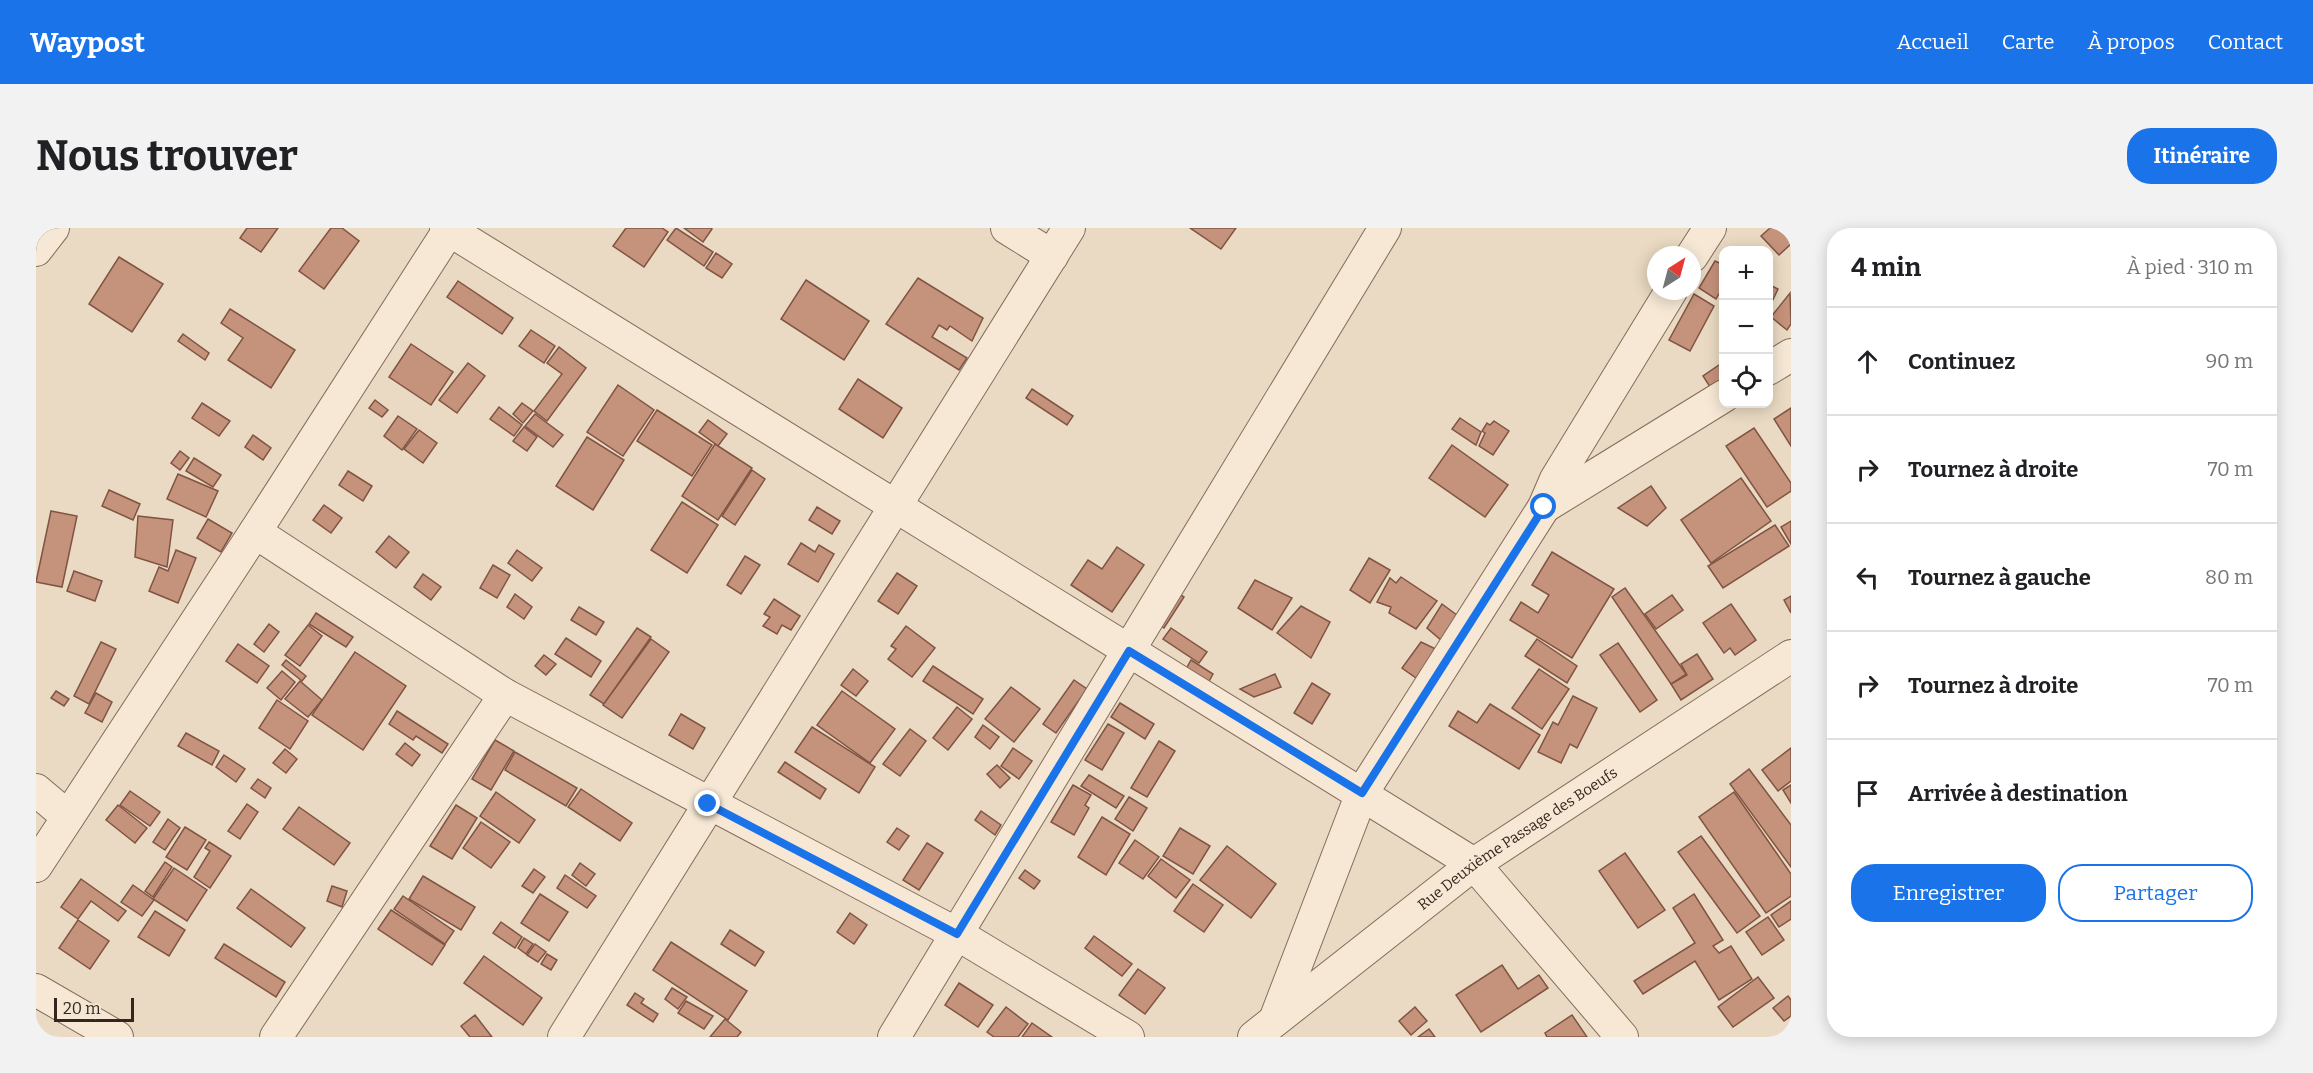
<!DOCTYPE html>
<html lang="fr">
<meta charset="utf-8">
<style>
body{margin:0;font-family:Bitter,serif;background:#f2f2f2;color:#202124}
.controls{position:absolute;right:18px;top:18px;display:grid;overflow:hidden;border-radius:12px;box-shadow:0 3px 15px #0003}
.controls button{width:54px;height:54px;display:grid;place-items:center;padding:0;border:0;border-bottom:2px solid #e0e0e0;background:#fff;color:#202124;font:30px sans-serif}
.compass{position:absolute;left:1611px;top:18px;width:54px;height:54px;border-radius:50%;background:#fff;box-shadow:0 3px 15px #0003;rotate:36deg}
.scale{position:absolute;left:18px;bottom:15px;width:80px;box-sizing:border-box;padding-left:6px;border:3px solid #34261e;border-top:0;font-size:16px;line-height:21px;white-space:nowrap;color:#34261e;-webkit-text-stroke:4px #f2e5d1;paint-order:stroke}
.stop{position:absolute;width:18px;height:18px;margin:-14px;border:4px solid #1a73e8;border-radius:50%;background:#fff}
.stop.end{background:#1a73e8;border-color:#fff;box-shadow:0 2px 6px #0008}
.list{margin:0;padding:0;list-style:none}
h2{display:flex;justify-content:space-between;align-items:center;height:78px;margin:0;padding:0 24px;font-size:26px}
h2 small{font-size:20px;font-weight:400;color:#757577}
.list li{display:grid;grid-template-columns:39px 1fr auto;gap:18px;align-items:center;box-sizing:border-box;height:108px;padding:0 24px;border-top:2px solid #e0e0e0}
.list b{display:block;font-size:22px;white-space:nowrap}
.list em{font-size:20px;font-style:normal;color:#757577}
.actions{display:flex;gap:12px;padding:18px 24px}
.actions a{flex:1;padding:14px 0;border:2px solid #1a73e8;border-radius:24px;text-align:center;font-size:21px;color:#1a73e8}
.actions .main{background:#1a73e8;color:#fff}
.icon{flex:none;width:33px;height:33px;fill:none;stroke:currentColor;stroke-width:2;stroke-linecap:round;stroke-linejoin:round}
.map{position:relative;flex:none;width:1755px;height:809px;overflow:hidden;border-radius:24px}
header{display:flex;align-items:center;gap:36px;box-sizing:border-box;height:84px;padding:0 30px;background:#1a73e8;color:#fff}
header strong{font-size:28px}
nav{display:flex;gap:33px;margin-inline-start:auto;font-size:21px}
.intro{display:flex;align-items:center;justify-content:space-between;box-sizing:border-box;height:144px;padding:0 36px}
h1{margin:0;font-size:42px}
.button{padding:15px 27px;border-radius:24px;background:#1a73e8;color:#fff;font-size:21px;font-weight:700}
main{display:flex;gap:36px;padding:0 36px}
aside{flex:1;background:#fff;border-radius:24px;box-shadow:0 3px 15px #0003}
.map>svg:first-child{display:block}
.building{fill:#c5927b;stroke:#805443;stroke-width:1.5}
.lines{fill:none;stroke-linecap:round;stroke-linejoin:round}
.minor-casing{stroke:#836c5b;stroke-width:34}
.minor{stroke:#f6e8d5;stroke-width:32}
.route{stroke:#1a73e8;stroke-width:8}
.labels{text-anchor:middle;stroke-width:4.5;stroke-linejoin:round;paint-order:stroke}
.street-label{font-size:15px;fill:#34261e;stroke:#f2e5d1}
</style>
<header>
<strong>Waypost</strong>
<nav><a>Accueil</a><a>Carte</a><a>À propos</a><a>Contact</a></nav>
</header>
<div class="intro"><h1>Nous trouver</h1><a class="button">Itinéraire</a></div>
<main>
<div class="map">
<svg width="1755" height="809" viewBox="0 0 1755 809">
<rect width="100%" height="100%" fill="#eadac3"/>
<!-- building -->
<g class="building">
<polygon points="211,0 242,0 225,24 204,10"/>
<polygon points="295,0 306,0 323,13 288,61 263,43"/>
<polygon points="590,0 626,0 632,4 608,39 577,18"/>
<polygon points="640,0 677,24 668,38 631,12"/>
<polygon points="648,0 675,0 676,1 667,14"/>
<polygon points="1154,0 1200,0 1185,21"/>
<polygon points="1734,0 1755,0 1755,16 1743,27 1725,8"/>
<polygon points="680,25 696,36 686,50 670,40"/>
<polygon points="83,29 127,56 96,104 53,76"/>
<polygon points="1679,33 1688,37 1688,57 1680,71 1663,60"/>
<polygon points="882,50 947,90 936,113 914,98 911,102 903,97 896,109 931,130 923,142 850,96"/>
<polygon points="770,52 833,93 808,132 745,91"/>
<polygon points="422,53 477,90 466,106 411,69"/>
<polygon points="1732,56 1742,61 1732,82"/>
<polygon points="1754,65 1755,96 1751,102 1735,89"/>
<polygon points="1658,66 1678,78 1654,123 1633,112"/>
<polygon points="194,81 259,122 235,160 192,132 207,110 185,95"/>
<polygon points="495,102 519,118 508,135 483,118"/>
<polygon points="147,106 173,125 169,132 142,113"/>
<polygon points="375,116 417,144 395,177 353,149"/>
<polygon points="523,119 550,140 511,193 498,183 526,146 511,135"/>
<polygon points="432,135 449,148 421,185 403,172"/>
<polygon points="1683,137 1688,144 1688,158 1678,165 1667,148"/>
<polygon points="822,151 866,180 847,210 803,181"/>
<polygon points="582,157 618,182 587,228 551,204"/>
<polygon points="996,161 1037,188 1031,197 990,170"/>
<polygon points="339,172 352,182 346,189 333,180"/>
<polygon points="166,175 194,193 183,208 156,190"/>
<polygon points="486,175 497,183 487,195 477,186"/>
<polygon points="463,179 486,197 478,208 454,191"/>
<polygon points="1755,180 1755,218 1738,191"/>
<polygon points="621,182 676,217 656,248 601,213"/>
<polygon points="499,186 527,207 517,219 489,198"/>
<polygon points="362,188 381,201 366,222 348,208"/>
<polygon points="1424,190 1445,204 1440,217 1416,201"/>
<polygon points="672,192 691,206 682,218 663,204"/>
<polygon points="1458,193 1473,203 1457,227 1443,218 1449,205 1446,203 1451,195 1454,197"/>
<polygon points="488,199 501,209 491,223 477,213"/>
<polygon points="1718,200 1755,255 1755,263 1731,279 1690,218"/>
<polygon points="383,202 401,215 387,235 368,221"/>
<polygon points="217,207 235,220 227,232 209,219"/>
<polygon points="551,209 588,232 557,282 520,258"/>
<polygon points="679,216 716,240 682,292 646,268"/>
<polygon points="1416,217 1472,257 1449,289 1393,250"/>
<polygon points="144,223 153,230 144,242 135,235"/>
<polygon points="158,230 185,247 177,259 150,243"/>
<polygon points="716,242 729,251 699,297 686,288"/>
<polygon points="312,243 336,258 327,273 303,257"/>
<polygon points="142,246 182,263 170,289 131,271"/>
<polygon points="1705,250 1735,293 1675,335 1645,292"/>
<polygon points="1615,258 1630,280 1611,298 1582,280"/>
<polygon points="73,262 104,276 97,292 66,278"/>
<polygon points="646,274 682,297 651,345 615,322"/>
<polygon points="288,277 306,290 295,305 277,292"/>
<polygon points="781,279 804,293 796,306 773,292"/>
<polygon points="15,283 41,288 26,359 0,354"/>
<polygon points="102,288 137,292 131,339 99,329"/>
<polygon points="172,291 196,305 185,324 161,310"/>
<polygon points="1755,293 1755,316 1745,299"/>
<polygon points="1739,297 1753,318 1687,360 1672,338"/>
<polygon points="353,308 373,324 360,340 340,324"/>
<polygon points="765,315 779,324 783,317 798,326 782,354 752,336"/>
<polygon points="1081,319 1108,337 1076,384 1035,357 1052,332 1066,341"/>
<polygon points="140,322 160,330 142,375 113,363 123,339 132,343"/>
<polygon points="481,322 506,340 496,353 472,335"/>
<polygon points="1516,324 1578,361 1536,430 1474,392 1485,374 1502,385 1513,367 1496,357"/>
<polygon points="709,328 724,337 705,366 691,357"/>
<polygon points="1333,330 1354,342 1334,375 1314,362"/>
<polygon points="457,337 474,347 461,370 444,360"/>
<polygon points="38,343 66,353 59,373 31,363"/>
<polygon points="861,345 881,358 862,386 842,373"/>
<polygon points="387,346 405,359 395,372 378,359"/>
<polygon points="1365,349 1401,373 1380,401 1353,385 1355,379 1341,374 1354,350 1360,355"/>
<polygon points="1219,352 1256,370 1236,402 1202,380"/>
<polygon points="1589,360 1650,446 1635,456 1576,369"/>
<polygon points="1137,362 1148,369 1128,400 1116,392"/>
<polygon points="479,366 496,379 488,391 471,379"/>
<polygon points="1636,367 1647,382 1620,401 1609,386"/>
<polygon points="1755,368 1755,385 1748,372"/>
<polygon points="738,371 764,388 755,402 746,397 741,406 727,398 734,389 728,386"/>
<polygon points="1406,376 1429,393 1406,413 1391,400"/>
<polygon points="1695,376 1720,412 1699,427 1694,420 1688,425 1667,395"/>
<polygon points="1265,378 1294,394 1275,430 1241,405"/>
<polygon points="543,379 568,394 560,407 535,392"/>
<polygon points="280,385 317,409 310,419 273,396"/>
<polygon points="233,396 243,404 228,424 218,416"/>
<polygon points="272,397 286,408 264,438 249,427"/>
<polygon points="870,398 899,420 876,449 852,431 860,421 855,418"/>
<polygon points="601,400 615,409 568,476 554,467"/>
<polygon points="1135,400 1171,424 1163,435 1127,411"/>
<polygon points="530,410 565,433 555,449 519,426"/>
<polygon points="615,411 633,424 586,490 567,477"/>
<polygon points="1501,411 1541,438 1531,455 1489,428"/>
<polygon points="65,414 80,421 53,476 38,468"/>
<polygon points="1385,414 1406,424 1387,455 1366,440"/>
<polygon points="1582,415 1621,472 1604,484 1564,427"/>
<polygon points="202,416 233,438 221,455 190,433"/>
<polygon points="319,424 370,458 327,522 276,487"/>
<polygon points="1661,426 1677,451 1645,472 1635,456 1651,447 1645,436"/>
<polygon points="508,427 520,436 510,447 499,438"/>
<polygon points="250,432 270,448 266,453 246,437"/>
<polygon points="1155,432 1177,446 1172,455 1150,441"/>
<polygon points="897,438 947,471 937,486 887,453"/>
<polygon points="817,441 832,453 820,468 805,457"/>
<polygon points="1503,441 1533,461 1506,501 1476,480"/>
<polygon points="246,443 259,454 245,472 231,460"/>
<polygon points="1239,446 1245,459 1218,469 1204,461"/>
<polygon points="1038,452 1051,461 1020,505 1007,496"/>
<polygon points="264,453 286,472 272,489 249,471"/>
<polygon points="1276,455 1294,466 1276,496 1258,485"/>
<polygon points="975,459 1004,481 978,514 949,491"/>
<polygon points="20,463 33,471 28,478 15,470"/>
<polygon points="806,463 859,501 834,535 781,497"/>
<polygon points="60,465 76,474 66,494 49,485"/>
<polygon points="1537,468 1561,480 1541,520 1534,516 1525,535 1502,524 1517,494 1522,497"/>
<polygon points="241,472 272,493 254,521 223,500"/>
<polygon points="1084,475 1118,496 1109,511 1075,489"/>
<polygon points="1454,476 1504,507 1483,541 1413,498 1422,483 1441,495"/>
<polygon points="921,479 936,491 912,522 897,510"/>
<polygon points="361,483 412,516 406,525 380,508 377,512 353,496"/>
<polygon points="645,486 669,500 657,521 633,507"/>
<polygon points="1072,496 1088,505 1066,542 1049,532"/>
<polygon points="947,497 963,509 954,521 939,509"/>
<polygon points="776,499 839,539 823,565 759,524"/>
<polygon points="874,501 890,513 864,548 847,536"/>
<polygon points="150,505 183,523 176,537 142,518"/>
<polygon points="459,512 478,523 455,562 436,551"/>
<polygon points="1123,513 1139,523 1111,569 1095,560"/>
<polygon points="369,515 384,527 376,538 360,526"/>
<polygon points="977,520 996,533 983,551 965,538"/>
<polygon points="1755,520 1755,553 1742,563 1726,542"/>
<polygon points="249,521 261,531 250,545 237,535"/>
<polygon points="479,524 541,560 530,578 469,542"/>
<polygon points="188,527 209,541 200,554 180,539"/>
<polygon points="749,534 790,561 784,571 742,544"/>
<polygon points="961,537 974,550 964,560 951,546"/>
<polygon points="1713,541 1755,597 1755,639 1694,556"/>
<polygon points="1053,547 1088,568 1080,580 1045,558"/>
<polygon points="222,551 235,560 229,570 215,560"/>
<polygon points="1037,557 1055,567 1049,577 1053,580 1038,607 1015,594"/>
<polygon points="1755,557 1755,575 1747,562"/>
<polygon points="545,561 596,595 584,613 532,579"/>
<polygon points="94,563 124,584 114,598 84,577"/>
<polygon points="460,564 499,592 483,615 444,588"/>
<polygon points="1698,564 1755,646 1755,668 1730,685 1663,589"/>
<polygon points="1093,569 1111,580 1097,603 1079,591"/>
<polygon points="211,576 222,584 204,611 192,603"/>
<polygon points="82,577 111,600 99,615 70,592"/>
<polygon points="420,577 441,590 416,631 394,618"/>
<polygon points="263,579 314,615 298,637 247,601"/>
<polygon points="945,583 965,597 959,607 939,592"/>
<polygon points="1066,589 1094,606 1070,647 1042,629"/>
<polygon points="132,591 144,600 129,622 117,614"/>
<polygon points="445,594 474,614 455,640 427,620"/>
<polygon points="149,599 170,612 151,642 130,629"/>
<polygon points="861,600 873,608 863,622 851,614"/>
<polygon points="1144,600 1174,618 1157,646 1127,628"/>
<polygon points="1665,608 1724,688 1701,705 1642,624"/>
<polygon points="1099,612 1123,629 1107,651 1083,635"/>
<polygon points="173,614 195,628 174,660 158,649 174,623 169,620"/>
<polygon points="891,615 907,625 883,662 867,652"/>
<polygon points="1191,618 1240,656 1215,690 1164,652"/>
<polygon points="1589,625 1629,682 1602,700 1563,643"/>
<polygon points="1125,631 1154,652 1140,670 1112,648"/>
<polygon points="129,634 136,639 117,669 109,663"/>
<polygon points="544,635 559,646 550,658 536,647"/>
<polygon points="138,640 171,662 151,693 117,671"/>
<polygon points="498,641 509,649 497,665 486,658"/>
<polygon points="989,642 1004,653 998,661 983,650"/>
<polygon points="529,647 560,668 551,680 521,660"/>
<polygon points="387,648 439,679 425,702 373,671"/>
<polygon points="45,651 90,683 82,693 55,673 42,691 25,679"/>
<polygon points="1157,656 1187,677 1168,704 1138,683"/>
<polygon points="97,657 118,672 106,688 85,674"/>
<polygon points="296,658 311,663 306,679 291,673"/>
<polygon points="215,661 269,700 255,719 201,680"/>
<polygon points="504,666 532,684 513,713 485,695"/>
<polygon points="1658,666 1687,712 1677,718 1683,725 1695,718 1716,751 1683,772 1659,733 1607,766 1598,753 1659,715 1637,680"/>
<polygon points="367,668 418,703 409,716 358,681"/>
<polygon points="1755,673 1755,691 1743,699 1735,687"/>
<polygon points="355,682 409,717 396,737 342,701"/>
<polygon points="119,683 149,702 133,728 102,709"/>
<polygon points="814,685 831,697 818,716 801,704"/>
<polygon points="1732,689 1748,712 1726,727 1710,704"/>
<polygon points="42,692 73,713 54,741 23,720"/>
<polygon points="465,694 486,709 479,720 457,705"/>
<polygon points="694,702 728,724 719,738 685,716"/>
<polygon points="1058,708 1096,736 1086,748 1049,720"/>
<polygon points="488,710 497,716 490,726 482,720"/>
<polygon points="635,714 711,763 692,792 617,742"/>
<polygon points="188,716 249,754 240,769 179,730"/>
<polygon points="499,716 510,724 502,734 491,727"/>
<polygon points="511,726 521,732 515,742 505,736"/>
<polygon points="448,728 506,770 487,797 428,755"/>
<polygon points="1466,737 1482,761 1503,747 1512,760 1445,804 1420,767"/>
<polygon points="1102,741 1129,760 1109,786 1083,767"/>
<polygon points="1722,749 1738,770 1697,799 1682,779"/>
<polygon points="923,755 957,777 942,799 909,777"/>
<polygon points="636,760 651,769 642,781 629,771"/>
<polygon points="599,765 608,771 605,775 622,786 617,794 591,777"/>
<polygon points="1752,768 1755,772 1755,788 1748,793 1737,780"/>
<polygon points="650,773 677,788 668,801 642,785"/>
<polygon points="970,779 992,796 982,809 958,809 951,804"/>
<polygon points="1379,779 1391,793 1375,807 1363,793"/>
<polygon points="439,787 456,809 434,809 425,798"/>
<polygon points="1536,787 1551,809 1511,809 1509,805"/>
<polygon points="689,791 705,804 701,809 674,809"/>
<polygon points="996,795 1016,809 986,809"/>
<polygon points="1393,801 1399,809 1382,809"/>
</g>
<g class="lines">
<!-- minor casing -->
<g class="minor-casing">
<g id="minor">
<polyline points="410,0 1438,636 1586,809"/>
<polyline points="971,0 1016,28"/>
<polyline points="0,22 17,0"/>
<polyline points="1656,28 1674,0"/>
<polyline points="1732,141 1755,127"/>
<polyline points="1508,279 1688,168"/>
<polyline points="219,304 469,467 921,706 1092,809"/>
<polyline points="0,562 32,589"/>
<polyline points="0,638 219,304 413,2"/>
<polyline points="0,762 81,809"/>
<polyline points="1239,792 1326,565 1508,279 1520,251 1635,63"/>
<polyline points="240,809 469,467"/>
<polyline points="528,809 1033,0"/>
<polyline points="858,809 1349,0"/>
<path id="s1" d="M1218 809 1438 636 1755 428"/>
</g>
</g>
<!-- minor -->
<use href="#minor" class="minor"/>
</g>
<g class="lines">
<!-- route -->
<polyline class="route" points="672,576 921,706 1093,423 1326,565 1508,279"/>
</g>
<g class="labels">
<!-- street labels -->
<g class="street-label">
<text dy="5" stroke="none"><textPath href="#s1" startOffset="330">Rue Deuxième Passage des Boeufs</textPath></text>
</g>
</g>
</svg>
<div class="controls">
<button>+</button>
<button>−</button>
<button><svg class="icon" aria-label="locate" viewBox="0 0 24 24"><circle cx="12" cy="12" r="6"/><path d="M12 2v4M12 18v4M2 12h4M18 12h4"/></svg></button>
</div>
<svg class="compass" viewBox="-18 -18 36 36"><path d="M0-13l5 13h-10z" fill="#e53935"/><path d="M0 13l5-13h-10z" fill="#757577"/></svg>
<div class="scale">20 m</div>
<div class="stop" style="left:1508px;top:279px"></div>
<div class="stop end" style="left:672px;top:576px"></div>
</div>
<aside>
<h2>4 min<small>À pied · 310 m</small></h2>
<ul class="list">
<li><svg class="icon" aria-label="ahead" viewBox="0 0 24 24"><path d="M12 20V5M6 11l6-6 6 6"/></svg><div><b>Continuez</b></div><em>90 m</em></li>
<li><svg class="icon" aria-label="right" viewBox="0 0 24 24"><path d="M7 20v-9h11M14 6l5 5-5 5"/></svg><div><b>Tournez à droite</b></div><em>70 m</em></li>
<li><svg class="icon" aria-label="left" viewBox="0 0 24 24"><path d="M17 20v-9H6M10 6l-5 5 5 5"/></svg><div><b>Tournez à gauche</b></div><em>80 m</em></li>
<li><svg class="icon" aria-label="right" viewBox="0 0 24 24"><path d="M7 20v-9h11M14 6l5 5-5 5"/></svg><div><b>Tournez à droite</b></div><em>70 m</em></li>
<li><svg class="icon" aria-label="arrive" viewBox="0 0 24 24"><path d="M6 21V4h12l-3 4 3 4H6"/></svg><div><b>Arrivée à destination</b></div></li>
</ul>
<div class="actions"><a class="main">Enregistrer</a><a>Partager</a></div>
</aside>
</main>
